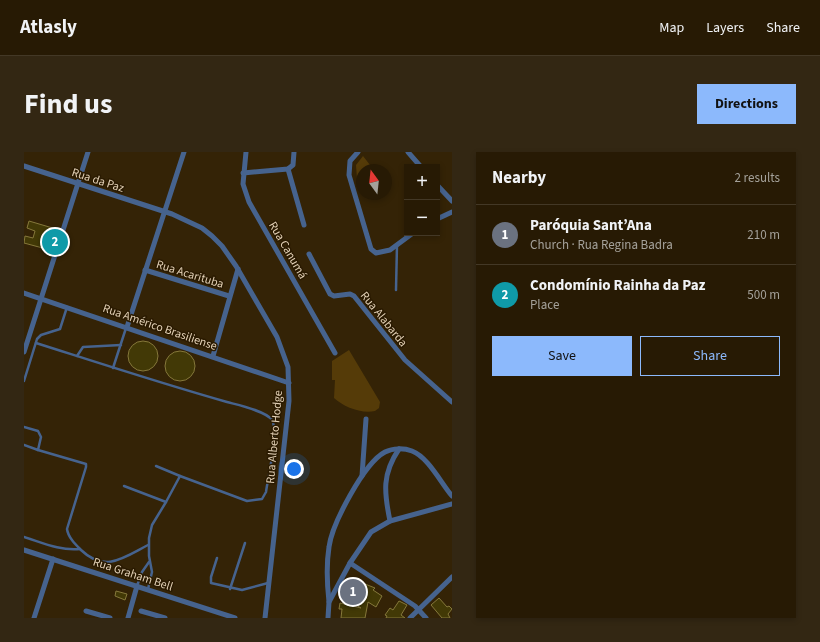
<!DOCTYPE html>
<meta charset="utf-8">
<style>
body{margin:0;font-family:"Source Sans 3",sans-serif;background:#332713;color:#f1f3f6}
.controls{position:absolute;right:12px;top:12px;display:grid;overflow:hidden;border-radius:0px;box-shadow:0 2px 6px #0003}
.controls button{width:36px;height:36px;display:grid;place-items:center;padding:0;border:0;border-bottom:1px solid #433826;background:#271a04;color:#f1f3f6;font:20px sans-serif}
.compass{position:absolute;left:332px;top:12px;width:36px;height:36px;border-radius:50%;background:#271a04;box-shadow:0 2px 6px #0003;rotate:345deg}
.you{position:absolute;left:270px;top:317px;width:14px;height:14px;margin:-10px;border:3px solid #fff;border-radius:50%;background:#1a73e8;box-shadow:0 0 0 6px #1a73e833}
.badge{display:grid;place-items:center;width:26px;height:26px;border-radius:50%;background:#8cb9fc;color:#fff;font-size:13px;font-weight:700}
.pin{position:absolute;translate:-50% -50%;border:2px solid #fff;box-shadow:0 1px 4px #0006}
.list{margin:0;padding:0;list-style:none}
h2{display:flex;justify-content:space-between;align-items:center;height:52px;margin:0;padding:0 16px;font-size:17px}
h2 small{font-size:13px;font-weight:400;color:#a4a19a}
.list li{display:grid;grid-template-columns:26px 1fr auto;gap:12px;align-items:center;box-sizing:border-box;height:60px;padding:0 16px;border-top:1px solid #433826}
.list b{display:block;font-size:15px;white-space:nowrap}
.list p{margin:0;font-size:13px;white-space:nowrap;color:#a4a19a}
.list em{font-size:13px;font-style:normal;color:#a4a19a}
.actions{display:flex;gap:8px;padding:12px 16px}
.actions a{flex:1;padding:9px 0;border:1px solid #8cb9fc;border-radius:0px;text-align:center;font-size:14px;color:#8cb9fc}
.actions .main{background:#8cb9fc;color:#111}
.map{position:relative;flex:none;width:428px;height:466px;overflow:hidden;border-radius:0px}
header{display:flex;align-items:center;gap:24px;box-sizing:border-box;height:56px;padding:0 20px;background:#271a04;border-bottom:1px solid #433826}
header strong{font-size:19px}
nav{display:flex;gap:22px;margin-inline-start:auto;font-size:14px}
.intro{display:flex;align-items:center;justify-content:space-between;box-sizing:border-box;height:96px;padding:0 24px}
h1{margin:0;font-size:28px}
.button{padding:10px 18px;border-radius:0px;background:#8cb9fc;color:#111;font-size:14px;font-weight:700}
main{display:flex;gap:24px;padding:0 24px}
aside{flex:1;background:#271a04;border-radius:0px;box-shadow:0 2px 6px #0003}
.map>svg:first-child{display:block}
.green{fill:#553b08}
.building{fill:#423906;stroke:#85783b}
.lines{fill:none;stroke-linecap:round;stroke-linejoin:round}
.service{stroke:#46638e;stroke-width:2.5}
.minor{stroke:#46638e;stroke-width:5}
.labels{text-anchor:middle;stroke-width:3;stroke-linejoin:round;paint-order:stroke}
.street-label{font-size:12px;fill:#e2d0b5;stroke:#2a1a00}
</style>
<header>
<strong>Atlasly</strong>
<nav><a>Map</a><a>Layers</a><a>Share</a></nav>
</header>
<div class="intro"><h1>Find us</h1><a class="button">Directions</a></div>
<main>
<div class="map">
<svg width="428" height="466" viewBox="0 0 428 466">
<rect width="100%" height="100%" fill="#342306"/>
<!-- green -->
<g class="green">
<polygon points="339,4 350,18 338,18 338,25 333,27 332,13"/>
<path d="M325 198 356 250 355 256 351 259C337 262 320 255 310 246L311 228H308V209Z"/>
</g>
<!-- building -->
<g class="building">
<polygon points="5,69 32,77 29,88 31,89 26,98 0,91 1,84 9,86 11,79 3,76"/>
<circle cx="119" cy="204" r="15"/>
<circle cx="156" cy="214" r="15"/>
<polygon points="331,428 351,436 349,438 358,444 352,455 344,450 341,466 317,466 318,457 315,457 316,451 337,456 317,444 323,435 326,436"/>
<polygon points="92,439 103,442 101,448 91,444"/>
<polygon points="415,446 423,455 425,454 428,457 424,462 426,466 418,466 407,453"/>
<polygon points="375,449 383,453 377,463 381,466 362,466 363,464 361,463 366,456 369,458"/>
</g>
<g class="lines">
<!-- service -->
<g class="service">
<polyline points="372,138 373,93"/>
<path d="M12 191C75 211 139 232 203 250 214 253 242 259 248 268 255 280 244 325 242 340L238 347 223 349 156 324"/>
<polyline points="53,204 59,195 97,193"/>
<polyline points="89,216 102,176"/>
<polyline points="0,229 13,187 17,183 36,177 43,155"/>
<polyline points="0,275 14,279 17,285 14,298 0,293"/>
<path d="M14 298 62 312V315L43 377C44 385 51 392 57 398 81 421 99 406 124 393"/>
<polyline points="100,334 142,350 156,324 132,314"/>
<path d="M0 385C19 391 36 399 56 397"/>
<polyline points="193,406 187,425 187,431 218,438 244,431"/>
<polyline points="113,434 118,420 125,410"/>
<polyline points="124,437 128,420 125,404 125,386 128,373 142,350"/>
<polyline points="206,437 221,391"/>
</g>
<!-- minor -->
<g class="minor">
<polyline points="222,0 219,32 225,50 311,201"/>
<polyline points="334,0 326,9 325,23 347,97 352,101 366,98 389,81"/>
<polyline points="384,0 397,15"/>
<polyline points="0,14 148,62 178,76 188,84 198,94 212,114 253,185 264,215 265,249 241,466"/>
<polyline points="264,17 280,73"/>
<polyline points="219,21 264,17 269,13 270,0"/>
<polyline points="413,33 428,49"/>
<polyline points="413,67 428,60"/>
<polyline points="285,102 306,142 310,144 326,142 330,144 381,208 428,250"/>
<polyline points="121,118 205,144"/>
<polyline points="0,141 265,231"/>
<polyline points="103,175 160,0"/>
<polyline points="0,200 64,0"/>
<polyline points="189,204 214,117"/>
<polyline points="338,324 342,267"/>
<path d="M366 369C360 340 358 322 375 297"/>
<polyline points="0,398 211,466"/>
<polyline points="326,411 391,454 402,466"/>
<path d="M305 450C303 432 302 414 305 395 308 372 340 311 361 300 369 296 380 296 388 299 404 305 417 331 428 344"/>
<polyline points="62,459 86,466"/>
<polyline points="117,459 141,466"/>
<polyline points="10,466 29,407"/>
<polyline points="104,466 113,434"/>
<polyline points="304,466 305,450 326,411 347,380 366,369 428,352"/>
<polyline points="386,466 428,425"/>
</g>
</g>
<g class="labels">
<!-- street labels -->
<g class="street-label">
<text transform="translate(74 28) rotate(18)" y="4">Rua da Paz</text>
<text transform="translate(264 98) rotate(60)" y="4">Rua Canumá</text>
<text transform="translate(166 122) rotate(17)" y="4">Rua Acarituba</text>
<text transform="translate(360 167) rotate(51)" y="4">Rua Alabarda</text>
<text transform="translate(136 175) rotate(19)" y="4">Rua Américo Brasiliense</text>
<text transform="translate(250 285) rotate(-85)" y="4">Rua Alberto Hodge</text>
<text transform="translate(109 422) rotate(18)" y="4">Rua Graham Bell</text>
</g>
</g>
</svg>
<div class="controls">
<button>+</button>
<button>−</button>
</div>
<svg class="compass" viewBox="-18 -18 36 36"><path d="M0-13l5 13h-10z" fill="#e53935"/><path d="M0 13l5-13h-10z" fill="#a4a19a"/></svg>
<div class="you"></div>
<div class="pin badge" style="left:329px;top:440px;background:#6b7280">1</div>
<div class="pin badge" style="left:31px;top:90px;background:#0f9aa8">2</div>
</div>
<aside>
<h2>Nearby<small>2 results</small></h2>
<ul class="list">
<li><span class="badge" style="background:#6b7280">1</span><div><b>Paróquia Sant’Ana</b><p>Church · Rua Regina Badra</p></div><em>210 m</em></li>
<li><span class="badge" style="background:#0f9aa8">2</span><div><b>Condomínio Rainha da Paz</b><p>Place</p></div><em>500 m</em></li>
</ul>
<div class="actions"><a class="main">Save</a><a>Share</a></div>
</aside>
</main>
